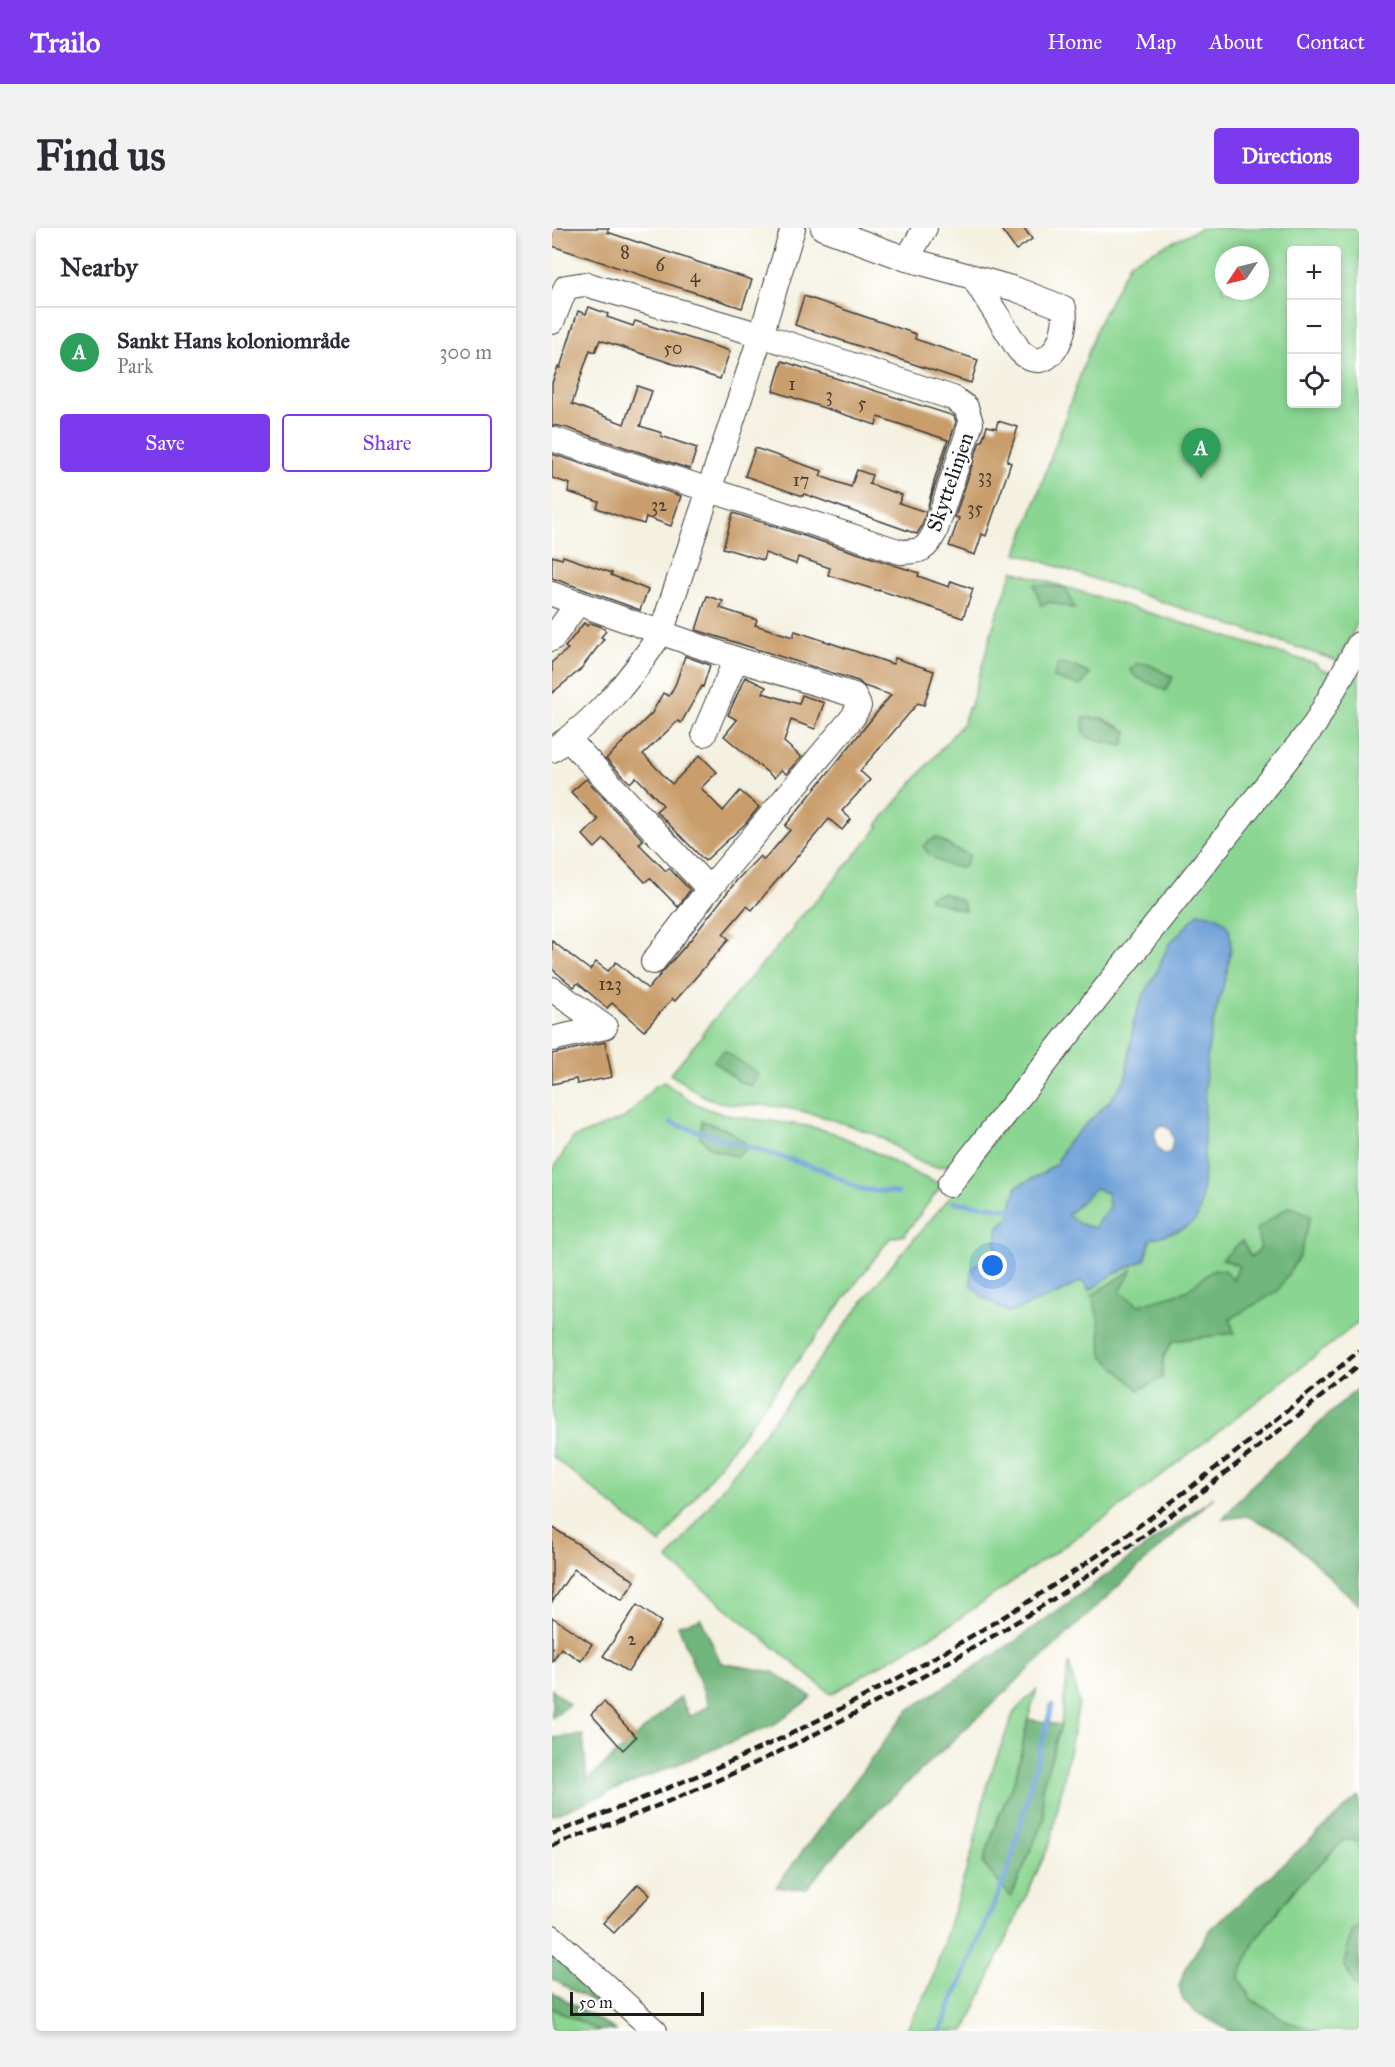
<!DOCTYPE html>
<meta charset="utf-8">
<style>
body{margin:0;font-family:"IM FELL Great Primer",serif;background:#f2f2f3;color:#2b2b33}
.controls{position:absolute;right:18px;top:18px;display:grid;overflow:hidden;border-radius:6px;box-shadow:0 3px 9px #0003}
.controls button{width:54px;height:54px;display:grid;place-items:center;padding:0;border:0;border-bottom:2px solid #e1e1e2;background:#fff;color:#2b2b33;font:30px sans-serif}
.compass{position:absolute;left:663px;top:18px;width:54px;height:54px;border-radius:50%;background:#fff;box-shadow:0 3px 9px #0003;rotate:235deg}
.scale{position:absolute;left:18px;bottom:15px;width:134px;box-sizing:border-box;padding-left:6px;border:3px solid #1c1c1c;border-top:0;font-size:16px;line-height:21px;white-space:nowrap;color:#1c1c1c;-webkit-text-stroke:4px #fff;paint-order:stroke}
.you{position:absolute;left:441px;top:1038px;width:21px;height:21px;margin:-15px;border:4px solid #fff;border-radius:50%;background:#1a73e8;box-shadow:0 0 0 9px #1a73e833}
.badge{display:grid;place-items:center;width:39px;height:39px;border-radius:50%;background:#7c3aed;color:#fff;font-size:20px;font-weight:700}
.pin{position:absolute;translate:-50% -50px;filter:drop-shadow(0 2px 3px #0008)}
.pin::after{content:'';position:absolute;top:32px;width:21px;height:18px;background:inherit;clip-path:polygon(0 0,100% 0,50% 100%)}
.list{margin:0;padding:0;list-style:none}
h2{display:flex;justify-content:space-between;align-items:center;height:78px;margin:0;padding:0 24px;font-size:26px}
h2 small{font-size:20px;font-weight:400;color:#7c7c81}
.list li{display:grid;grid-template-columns:39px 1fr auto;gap:18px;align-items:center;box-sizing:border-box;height:90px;padding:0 24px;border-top:2px solid #e1e1e2}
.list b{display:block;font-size:22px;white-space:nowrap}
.list p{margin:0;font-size:20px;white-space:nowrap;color:#7c7c81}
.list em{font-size:20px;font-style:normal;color:#7c7c81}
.actions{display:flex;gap:12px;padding:18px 24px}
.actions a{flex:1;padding:14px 0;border:2px solid #7c3aed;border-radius:6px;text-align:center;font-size:21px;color:#7c3aed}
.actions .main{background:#7c3aed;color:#fff}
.icon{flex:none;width:33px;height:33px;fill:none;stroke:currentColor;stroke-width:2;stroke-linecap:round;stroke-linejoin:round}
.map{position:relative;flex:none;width:807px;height:1803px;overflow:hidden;border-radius:6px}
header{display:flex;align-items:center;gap:36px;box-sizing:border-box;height:84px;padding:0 30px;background:#7c3aed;color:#fff}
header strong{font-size:28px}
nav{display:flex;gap:33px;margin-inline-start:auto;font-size:21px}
.intro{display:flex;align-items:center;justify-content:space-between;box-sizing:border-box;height:144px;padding:0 36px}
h1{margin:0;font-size:42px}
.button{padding:15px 27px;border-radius:6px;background:#7c3aed;color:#fff;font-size:21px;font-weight:700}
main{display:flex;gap:36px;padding:0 36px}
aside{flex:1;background:#fff;border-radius:6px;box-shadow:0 3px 9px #0003}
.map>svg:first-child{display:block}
.green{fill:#8ad591;stroke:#537856;stroke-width:1.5;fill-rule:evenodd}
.forest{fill:#6fb67b;stroke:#46694c;stroke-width:1.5}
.water{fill:#699dd5;stroke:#425c78;stroke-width:1.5;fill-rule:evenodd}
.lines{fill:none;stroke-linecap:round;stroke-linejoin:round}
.stream{stroke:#699dd5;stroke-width:5}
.building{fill:#c99e6c}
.minor-casing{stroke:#3c3c3a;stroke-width:26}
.minor{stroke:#fff;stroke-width:24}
.rail{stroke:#1c1c1c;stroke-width:4.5;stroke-dasharray:9 4.5;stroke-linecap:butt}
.labels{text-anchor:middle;stroke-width:4.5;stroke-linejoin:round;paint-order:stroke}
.number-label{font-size:18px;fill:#473c30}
.street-label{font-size:21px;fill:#1c1c1c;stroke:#fff}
</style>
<header>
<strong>Trailo</strong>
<nav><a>Home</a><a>Map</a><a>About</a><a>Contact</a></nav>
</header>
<div class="intro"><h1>Find us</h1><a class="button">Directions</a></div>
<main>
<aside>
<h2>Nearby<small></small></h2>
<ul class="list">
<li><span class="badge" style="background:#2e9e5b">A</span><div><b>Sankt Hans koloniområde</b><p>Park</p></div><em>300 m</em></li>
</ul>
<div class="actions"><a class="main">Save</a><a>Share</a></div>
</aside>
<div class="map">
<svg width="807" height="1803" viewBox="0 0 807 1803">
<rect width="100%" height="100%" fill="#fff"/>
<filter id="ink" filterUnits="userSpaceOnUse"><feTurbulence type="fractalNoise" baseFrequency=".0167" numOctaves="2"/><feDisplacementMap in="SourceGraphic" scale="12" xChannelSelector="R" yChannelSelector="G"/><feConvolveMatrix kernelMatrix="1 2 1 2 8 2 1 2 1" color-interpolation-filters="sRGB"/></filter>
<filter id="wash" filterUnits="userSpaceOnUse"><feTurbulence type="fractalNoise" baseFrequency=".008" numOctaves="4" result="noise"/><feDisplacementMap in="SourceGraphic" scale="24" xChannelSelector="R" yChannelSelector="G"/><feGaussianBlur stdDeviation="1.35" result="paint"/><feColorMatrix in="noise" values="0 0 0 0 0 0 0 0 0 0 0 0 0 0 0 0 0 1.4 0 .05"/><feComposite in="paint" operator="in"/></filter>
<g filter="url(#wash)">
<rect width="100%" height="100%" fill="#f4f1e1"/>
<!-- green -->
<g class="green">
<path d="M649 0H807V392L786 433 465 325 546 97 578 34ZM740 22H784V176H740ZM672 27H708V63H672Z"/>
<path d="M461 343 764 436 767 440 781 445 766 476 403 934C372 952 348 915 321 906 288 894 256 882 220 878 199 875 183 880 161 872 146 868 132 854 118 846L151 807 150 805 241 701V697L269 667 327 599 325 597 411 495 416 480H418L444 389Z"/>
<path d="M807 435V1094L574 1275 399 1396 279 1466 116 1332 334 1043 399 968ZM617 716 678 729 659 803 653 843 651 949 646 988 619 1004 598 1011 597 1021 593 1032 563 1045 538 1062 529 1053 508 1065 458 1085 431 1031 443 1023 446 999 458 989 460 974 465 958 488 947 504 936 515 915 557 874 574 850 577 825 591 768 603 748Z"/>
<path d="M112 854C125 863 137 873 151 879 191 896 237 890 278 904 302 913 327 926 349 938 364 945 375 953 391 956L352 1007 338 1010 108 1316 0 1228V943L21 910 72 890 79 884 103 858Z"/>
<path d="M544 959 556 966 557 979 542 1000 526 998 515 987C526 979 533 968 544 959Z"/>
<polygon points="517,1435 527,1475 499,1613 413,1803 354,1803 378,1758 421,1621 435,1556 449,1518 462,1484 485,1461 476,1491 464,1548 444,1595 431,1636 459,1668 492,1591 490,1559 509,1497"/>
<polygon points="792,1612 807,1613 807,1698 799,1704 792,1737 807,1764 807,1803 767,1803 738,1795 699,1771 687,1750 703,1712 746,1657"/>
<polygon points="0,1780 46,1802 48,1803 0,1803"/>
</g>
<!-- forest -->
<g class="forest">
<polygon points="482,356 514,360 523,381 498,374 489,378"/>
<polygon points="506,436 523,439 538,446 529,458 501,450"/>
<polygon points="584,436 596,436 621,449 614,463 584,449 578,442"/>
<polygon points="531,490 550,490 575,503 571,518 537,510 532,505"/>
<path d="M384 609 403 621 418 627 411 640C395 639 379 632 371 618Z"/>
<polygon points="392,665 410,673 414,683 378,672 377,668"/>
<path d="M172 822C184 832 195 837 207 846L199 858 186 853 162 833Z"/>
<polygon points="150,893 176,902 197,918 185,929 160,921 148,909"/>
<polygon points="737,978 759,987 748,1027 726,1063 678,1091 682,1105 621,1113 612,1128 610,1150 587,1162 550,1127 547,1093 540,1067 581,1041 568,1064 587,1077 634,1063 662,1041 672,1042 681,1052 687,1038 670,1031 690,1013 699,1029 709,1020 704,1002"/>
<polygon points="807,1159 807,1377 731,1305 695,1288 671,1291 697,1260"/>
<polygon points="662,1269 306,1601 254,1661 224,1659 355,1483 462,1414"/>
<polygon points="149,1391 169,1435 221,1444 260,1469 223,1496 0,1588 0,1564 3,1562 0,1541 0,1510 31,1507 35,1552 128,1469 138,1489 157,1478 126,1397"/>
<polygon points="0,1461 17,1476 0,1490"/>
<polygon points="476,1491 509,1497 490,1559 492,1591 459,1669 431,1636 444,1595 464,1548"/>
<polygon points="807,1568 807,1613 792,1612 746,1657 703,1712 687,1750 699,1771 738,1795 767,1803 678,1803 644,1784 631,1772 627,1759 633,1740 659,1701"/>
<polygon points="807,1698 807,1764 792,1737 799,1704"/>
<polygon points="0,1723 22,1746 92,1802 0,1751"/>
<polygon points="0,1764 65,1803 46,1802 0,1780"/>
</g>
<!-- water -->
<path class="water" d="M647 685C661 685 676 691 678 706 683 733 664 776 659 804 651 845 653 886 652 928 652 941 651 976 646 987 639 1003 613 1006 598 1011L593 1032 563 1045 538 1062 529 1053 508 1065 457 1085 430 1069 419 1056V1042L431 1031 443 1023 446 999 458 989 460 974 465 958 488 947 504 936 515 915 557 874 574 850 582 791 591 768 603 748 617 716ZM610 897 618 901 621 911 619 923 613 927C604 921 602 913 603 902ZM544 960 556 966 557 979 542 1000 528 996 515 987C526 979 533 968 544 960Z"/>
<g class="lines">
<!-- stream -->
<g class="stream">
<polyline points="119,895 269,941 308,961 346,965"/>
<polyline points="402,974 459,981"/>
<polyline points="388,1803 456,1643 500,1477"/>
</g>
</g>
<g id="blocks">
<!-- building -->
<g class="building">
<polygon points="0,0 57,0 55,4 200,52 190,80 0,18"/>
<polygon points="448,0 472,0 480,11 464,22"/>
<polygon points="252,68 364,106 363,111 426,132 419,155 243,97"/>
<polygon points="37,79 56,86 55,89 81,98 83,93 178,123 168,151 48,112 43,124 38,122 29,148 20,176 72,196 85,158 100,163 88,198 110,205 109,208 145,220 138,241 12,199 0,197 0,155 6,139 8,140 26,83 34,86"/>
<polygon points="230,133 402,188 404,194 401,203 375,282 383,250 396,212 326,189 324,197 221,163"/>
<polygon points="446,193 466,199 455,233 459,235 448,267 434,308 430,306 423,327 397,318 407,290 403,289 428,213 430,213 435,198 444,200"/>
<polygon points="203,220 270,243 268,248 299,259 305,242 320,247 317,256 350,267 347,275 374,284 370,298 365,306 289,279 252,266 251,268 193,248"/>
<polygon points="0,226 129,268 119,298 94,289 92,296 72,290 45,280 47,274 16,264 18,256 0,250"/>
<polygon points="181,285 367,345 366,348 397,359 399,353 421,361 411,390 327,362 327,363 276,347 278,340 246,329 244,336 213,325 211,332 171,320"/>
<polygon points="0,328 10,331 11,328 60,345 59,347 96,362 88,382 0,350"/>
<polygon points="155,368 171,373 168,380 205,392 203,397 241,409 243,403 341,436 343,430 382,443 372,477 366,475 308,543 318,552 290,583 299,591 290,602 277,591 200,682 195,678 171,706 177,711 123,773 120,771 92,803 60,775 55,780 26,755 22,759 0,741 0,713 38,742 44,734 56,743 64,734 96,761 140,710 185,652 208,628 212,632 238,602 233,598 339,467 312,458 306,453 144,402"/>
<polygon points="32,395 35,398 38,395 48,398 54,403 49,409 52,411 28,442 0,465 0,434 16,421 13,419"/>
<polygon points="133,428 158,437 151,459 150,458 129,495 126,493 91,526 120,556 148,527 165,544 149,560 171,583 188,563 207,579 193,596 153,633 104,583 111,577 84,549 78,555 54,531 100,485 111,465 117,468 124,455"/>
<polygon points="193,449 214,459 211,465 247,476 250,467 272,475 263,501 239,492 232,514 249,529 234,546 229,542 222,550 172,508 185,492 176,487"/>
<polygon points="34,551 91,612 87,616 114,643 117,640 138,662 126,679 98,650 93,654 52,611 43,620 31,607 46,592 19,564"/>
<polygon points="53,814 60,849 25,856 24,851 0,856 0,826"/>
<polygon points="0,1299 83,1353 70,1372 22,1341 0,1374"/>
<polygon points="85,1377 109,1394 76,1444 51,1428"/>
<polygon points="0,1389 40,1416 29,1433 9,1420 0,1434"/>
<polygon points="52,1474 84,1509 71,1522 39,1486"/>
<polygon points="86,1656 98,1667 62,1705 51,1695"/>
</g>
</g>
</g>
<g filter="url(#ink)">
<use href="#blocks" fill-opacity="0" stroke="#3c3c3a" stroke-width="1.5"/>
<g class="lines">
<!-- minor casing -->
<g class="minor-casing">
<g id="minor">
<polyline points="271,0 355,31 421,49"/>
<polyline points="355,31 373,0"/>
<path d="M421 49 463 61 512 80C517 106 496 153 467 122Z"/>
<path d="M0 94 14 59 33 56 209 107 401 170 414 179 419 195 383 304C373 323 370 323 349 324L0 211"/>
<polyline points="0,366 184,431 302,467 307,478 301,489 157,661 16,511"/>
<polyline points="0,411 26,375"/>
<polyline points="152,506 184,431"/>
<path d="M0 522C47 490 78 452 109 405L209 107 241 0"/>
<polyline points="101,734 157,661"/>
<polyline points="0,761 53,799 0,811"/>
<polyline points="397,957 763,496 807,416"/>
<polyline points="0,1709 103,1803"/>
</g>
</g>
<!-- minor -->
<use href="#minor" class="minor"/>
<!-- rail -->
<g class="rail">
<path d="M0 1606C77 1576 153 1546 228 1511 303 1475 382 1431 453 1388 579 1311 695 1217 807 1123"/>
<path d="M0 1618C34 1605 68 1593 102 1579 225 1530 348 1464 461 1396 525 1358 585 1313 644 1268 699 1225 754 1182 807 1137"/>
</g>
</g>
</g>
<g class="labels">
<!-- number labels -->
<g class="number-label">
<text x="73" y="30">8</text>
<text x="108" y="43">6</text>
<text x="143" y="54">4</text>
<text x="121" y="126">50</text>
<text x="240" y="162">1</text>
<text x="277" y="173">3</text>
<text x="310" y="181">5</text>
<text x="433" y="254">33</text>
<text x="249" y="258">17</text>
<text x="107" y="283">32</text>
<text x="423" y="286">35</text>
<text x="58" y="762">123</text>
<text x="80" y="1417">2</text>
</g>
<!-- street labels -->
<g class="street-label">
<text transform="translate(398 254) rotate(-71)" y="7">Skyttelinjen</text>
</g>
</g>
</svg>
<div class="controls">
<button>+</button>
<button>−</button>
<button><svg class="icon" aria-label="locate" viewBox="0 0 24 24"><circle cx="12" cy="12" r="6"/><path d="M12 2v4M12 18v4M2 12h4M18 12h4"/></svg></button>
</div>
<svg class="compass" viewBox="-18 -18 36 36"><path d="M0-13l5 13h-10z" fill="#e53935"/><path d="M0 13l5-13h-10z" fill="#7c7c81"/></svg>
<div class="scale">50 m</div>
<div class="you"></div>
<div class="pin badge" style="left:649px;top:250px;background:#2e9e5b">A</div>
</div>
</main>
